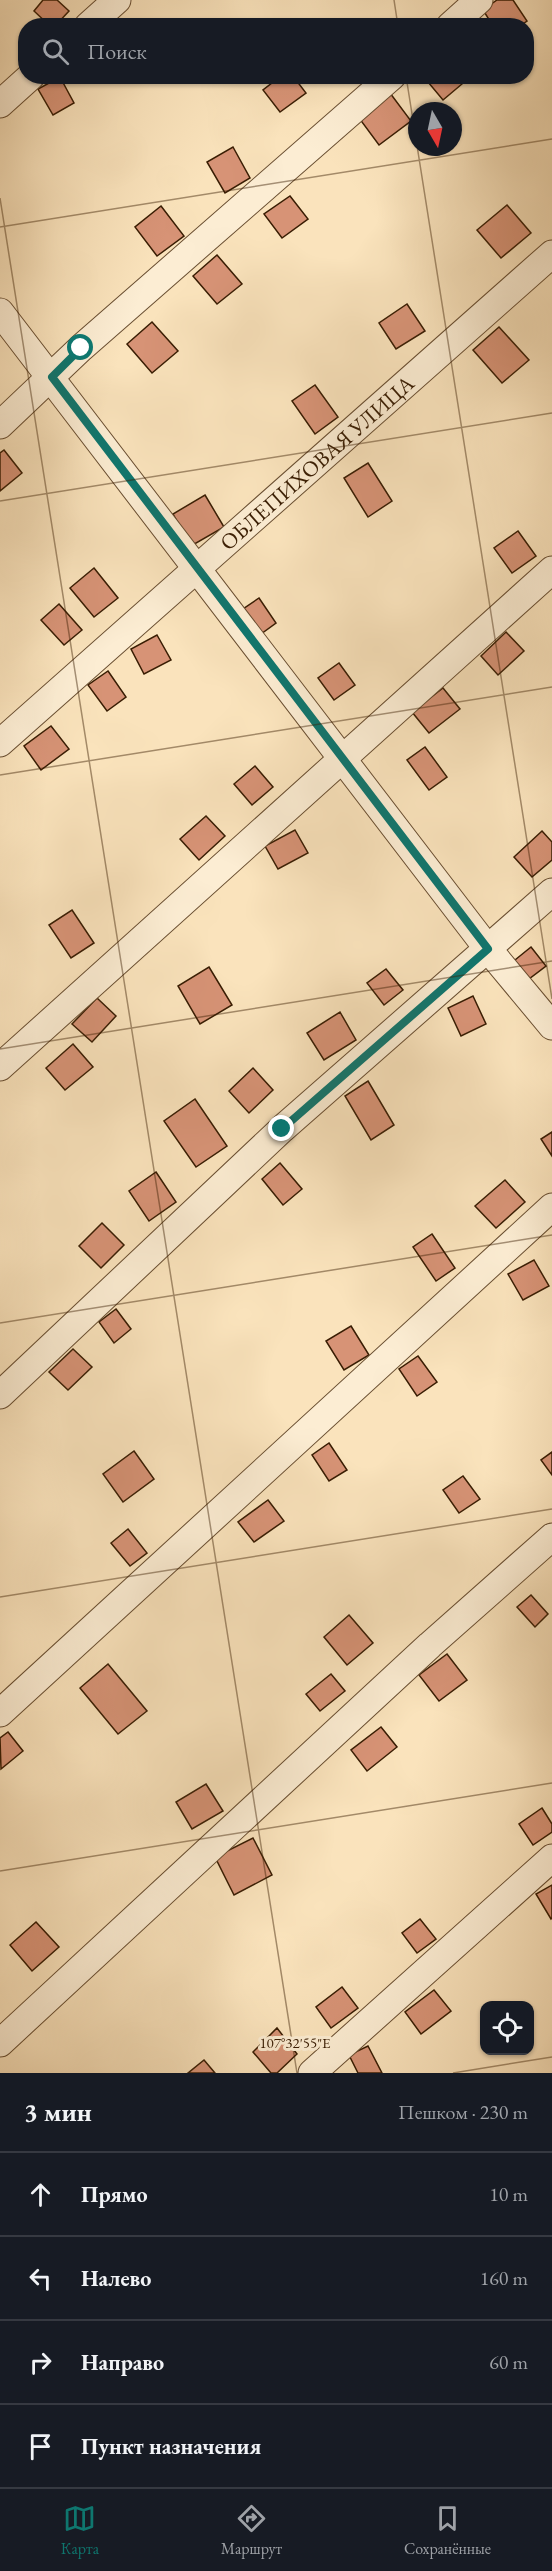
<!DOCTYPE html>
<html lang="ru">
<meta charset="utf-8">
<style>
body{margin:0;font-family:"EB Garamond",serif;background:#20242c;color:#f1f3f6}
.controls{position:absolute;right:18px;bottom:18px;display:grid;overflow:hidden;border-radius:12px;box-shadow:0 2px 4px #0004}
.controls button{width:54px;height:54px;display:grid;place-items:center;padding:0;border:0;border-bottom:2px solid #363941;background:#171b24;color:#f1f3f6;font:30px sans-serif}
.compass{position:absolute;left:408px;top:102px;width:54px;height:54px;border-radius:50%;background:#171b24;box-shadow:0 2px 4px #0004;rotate:171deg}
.stop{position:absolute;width:18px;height:18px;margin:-14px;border:4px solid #0f766e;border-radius:50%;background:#fff}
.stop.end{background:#0f766e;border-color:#fff;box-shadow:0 2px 6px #0008}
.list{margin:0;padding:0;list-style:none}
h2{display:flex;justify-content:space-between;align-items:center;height:78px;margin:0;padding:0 24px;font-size:26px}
h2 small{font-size:20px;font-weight:400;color:#9ea1a6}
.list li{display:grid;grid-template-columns:39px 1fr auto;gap:18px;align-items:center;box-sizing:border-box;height:84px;padding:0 24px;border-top:2px solid #363941}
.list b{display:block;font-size:22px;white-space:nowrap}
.list em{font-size:20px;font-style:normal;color:#9ea1a6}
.icon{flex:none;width:33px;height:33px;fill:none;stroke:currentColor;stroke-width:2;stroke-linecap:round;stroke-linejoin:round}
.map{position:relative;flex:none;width:552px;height:2073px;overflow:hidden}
.search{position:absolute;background:#171b24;box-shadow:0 2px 4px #0004;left:18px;right:18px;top:18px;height:66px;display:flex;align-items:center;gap:15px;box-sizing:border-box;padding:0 21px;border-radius:24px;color:#9ea1a6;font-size:22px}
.sheet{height:414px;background:#171b24}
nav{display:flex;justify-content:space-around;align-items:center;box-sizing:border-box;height:84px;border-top:2px solid #363941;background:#171b24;font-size:16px;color:#9ea1a6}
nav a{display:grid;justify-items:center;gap:3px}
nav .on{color:#0f766e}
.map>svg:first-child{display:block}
.building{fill:#d79376;stroke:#391d03;stroke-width:1.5}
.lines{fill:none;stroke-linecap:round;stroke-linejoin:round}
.minor-casing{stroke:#694e31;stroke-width:29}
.minor{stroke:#fcedd3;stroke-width:27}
.route{stroke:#0f766e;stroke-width:8}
.ticks{fill:none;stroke:#391d03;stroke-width:1.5;stroke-opacity:0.45}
.labels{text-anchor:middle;stroke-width:6;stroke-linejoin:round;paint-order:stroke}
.street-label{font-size:22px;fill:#391d03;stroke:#fcedd3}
.ticks-label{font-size:15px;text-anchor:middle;fill:#391d03;stroke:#fcedd3;stroke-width:6;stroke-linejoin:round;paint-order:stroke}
</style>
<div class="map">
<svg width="552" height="2073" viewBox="0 0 552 2073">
<rect width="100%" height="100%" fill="#fae3bc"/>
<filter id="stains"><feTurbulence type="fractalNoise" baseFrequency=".00333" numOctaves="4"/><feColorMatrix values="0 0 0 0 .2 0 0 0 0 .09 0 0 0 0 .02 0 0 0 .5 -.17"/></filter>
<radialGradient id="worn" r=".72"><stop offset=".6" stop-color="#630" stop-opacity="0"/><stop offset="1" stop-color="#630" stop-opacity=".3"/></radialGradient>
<!-- building -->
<g class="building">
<polygon points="43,0 57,0 69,11 55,26 50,26 34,11"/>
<polygon points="497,0 513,0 527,21 520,26 493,26 483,10"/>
<polygon points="281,76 293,76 306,93 280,112 263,90"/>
<polygon points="423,76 456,76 462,84 443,100"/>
<polygon points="60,77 74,103 53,115 38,89"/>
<polygon points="390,93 411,121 379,145 359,118"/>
<polygon points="233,147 250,178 225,193 207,162"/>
<polygon points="290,196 308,219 282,238 264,214"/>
<polygon points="507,205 531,233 501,258 477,230"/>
<polygon points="161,206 184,236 157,256 135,227"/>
<polygon points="217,255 242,284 217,304 193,276"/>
<polygon points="407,304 425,331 396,349 379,323"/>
<polygon points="152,322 178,351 152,373 127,344"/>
<polygon points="499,327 529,360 502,383 473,350"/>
<polygon points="315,385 338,417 315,434 292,401"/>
<polygon points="4,450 22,473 0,491 0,453"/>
<polygon points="368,463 392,501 368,517 344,478"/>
<polygon points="205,495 224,527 191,546 173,514"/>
<polygon points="518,531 536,556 512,573 494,548"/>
<polygon points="94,568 118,598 94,617 70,588"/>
<polygon points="259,598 276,623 261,634 243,609"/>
<polygon points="59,604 82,630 64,645 41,620"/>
<polygon points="506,632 524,651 498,675 481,656"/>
<polygon points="157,635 171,660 144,674 131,649"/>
<polygon points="339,663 355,685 334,700 318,678"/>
<polygon points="108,671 126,697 107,711 88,685"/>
<polygon points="443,688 460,709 429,733 412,712"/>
<polygon points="51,726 69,749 41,770 24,746"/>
<polygon points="425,747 447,777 429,790 407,760"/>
<polygon points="255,766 273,787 252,805 234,784"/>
<polygon points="206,816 225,836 199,860 180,839"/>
<polygon points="295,830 308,853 278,869 265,846"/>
<polygon points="542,831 552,842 552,860 532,877 514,857"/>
<polygon points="72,910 94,943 71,958 49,925"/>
<polygon points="531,947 546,966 525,982 510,964"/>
<polygon points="209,967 232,1005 200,1024 178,986"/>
<polygon points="386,969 403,990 384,1005 367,983"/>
<polygon points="473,996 486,1024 461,1036 448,1008"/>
<polygon points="97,998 116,1016 92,1042 72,1024"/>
<polygon points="340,1012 356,1040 324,1060 307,1033"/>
<polygon points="73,1044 93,1067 65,1090 46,1068"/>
<polygon points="253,1068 273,1090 249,1113 229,1091"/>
<polygon points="368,1081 394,1125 371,1140 345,1096"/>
<polygon points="195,1099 227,1146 196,1167 164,1121"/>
<polygon points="552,1132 552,1156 541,1139"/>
<polygon points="280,1163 302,1189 283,1205 262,1179"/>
<polygon points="156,1172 176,1202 149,1221 129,1191"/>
<polygon points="505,1180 525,1202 496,1228 475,1206"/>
<polygon points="102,1223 124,1245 101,1268 79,1246"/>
<polygon points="432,1234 455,1268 436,1281 413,1247"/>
<polygon points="534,1260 549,1286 523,1300 508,1274"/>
<polygon points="116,1309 131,1329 114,1343 99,1322"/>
<polygon points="351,1326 369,1355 344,1370 326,1341"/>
<polygon points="73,1349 92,1367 68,1390 49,1372"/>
<polygon points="418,1356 437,1382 417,1396 399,1369"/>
<polygon points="329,1443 347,1470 329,1481 312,1455"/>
<polygon points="134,1451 154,1479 123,1502 103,1474"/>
<polygon points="552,1452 552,1475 541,1460"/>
<polygon points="463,1476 480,1499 459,1513 443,1490"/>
<polygon points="268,1500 284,1521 254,1542 238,1522"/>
<polygon points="128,1529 147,1553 130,1566 111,1543"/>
<polygon points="531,1595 548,1614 535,1627 517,1607"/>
<polygon points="349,1615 373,1643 347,1665 324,1637"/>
<polygon points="447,1654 467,1680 439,1701 419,1675"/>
<polygon points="108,1664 147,1711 118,1734 80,1688"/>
<polygon points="331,1674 345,1691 320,1711 306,1694"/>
<polygon points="381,1727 397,1747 367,1771 351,1750"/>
<polygon points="8,1732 23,1751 1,1769 0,1738"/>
<polygon points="206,1784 223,1811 192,1829 176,1802"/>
<polygon points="542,1808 552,1824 552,1832 533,1845 519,1824"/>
<polygon points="253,1838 272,1875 234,1895 215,1857"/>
<polygon points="552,1885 552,1918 551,1919 536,1894"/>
<polygon points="420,1919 436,1939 417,1953 402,1933"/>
<polygon points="36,1922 59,1947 32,1971 10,1945"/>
<polygon points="342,1987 358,2008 331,2028 316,2007"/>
<polygon points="434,1990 451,2011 421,2034 405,2012"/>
<polygon points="277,2028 297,2054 277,2073 271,2073 253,2052"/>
<polygon points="368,2046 382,2073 358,2073 349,2055"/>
<polygon points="204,2060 215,2073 188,2073"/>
</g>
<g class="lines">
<!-- minor casing -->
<g class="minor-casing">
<g id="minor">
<polyline points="88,26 117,0"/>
<polyline points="450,26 479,0"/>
<polyline points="0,104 31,76"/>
<polyline points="0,312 488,949 552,1026"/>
<polyline points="0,425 81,348 392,76"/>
<path id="s1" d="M0 743 552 254"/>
<polyline points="0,1067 552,570"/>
<polyline points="0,1395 282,1129 552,892"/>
<polyline points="0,1713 552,1207"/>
<polyline points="0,2043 430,1645 552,1537"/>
<polyline points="312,2073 552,1858"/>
</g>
</g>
<!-- minor -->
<use href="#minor" class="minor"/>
</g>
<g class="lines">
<!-- route -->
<polyline class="route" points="81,348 52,377 488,949 282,1129"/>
</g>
<!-- ticks -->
<path class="ticks" d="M394 0 398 26M406 76 552 999M0 198 297 2073M0 227 552 139M0 501 552 413M0 775 552 687M0 1049 552 961M0 1323 552 1235M0 1597 552 1509M0 1871 552 1783M453 2073 552 2057"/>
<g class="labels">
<!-- street labels -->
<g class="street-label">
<text dy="8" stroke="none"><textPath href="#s1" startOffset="423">ОБЛЕПИХОВАЯ УЛИЦА</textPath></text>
</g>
</g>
<g class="ticks-label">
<text x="295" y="2048">107°32'55"E</text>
</g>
<rect width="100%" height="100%" filter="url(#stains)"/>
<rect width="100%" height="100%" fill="url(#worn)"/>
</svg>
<div class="controls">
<button><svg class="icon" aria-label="locate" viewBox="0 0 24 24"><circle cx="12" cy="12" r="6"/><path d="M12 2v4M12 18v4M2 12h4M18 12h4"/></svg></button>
</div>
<svg class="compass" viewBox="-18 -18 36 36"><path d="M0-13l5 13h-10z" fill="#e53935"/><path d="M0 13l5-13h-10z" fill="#9ea1a6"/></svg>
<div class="stop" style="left:81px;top:348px"></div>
<div class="stop end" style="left:282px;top:1129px"></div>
<div class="search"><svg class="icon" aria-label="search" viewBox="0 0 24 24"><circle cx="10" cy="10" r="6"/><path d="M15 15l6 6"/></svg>Поиск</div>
</div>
<section class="sheet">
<h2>3 мин<small>Пешком · 230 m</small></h2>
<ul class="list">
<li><svg class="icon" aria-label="ahead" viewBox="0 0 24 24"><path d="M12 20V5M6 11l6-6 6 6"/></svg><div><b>Прямо</b></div><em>10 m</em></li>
<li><svg class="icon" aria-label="left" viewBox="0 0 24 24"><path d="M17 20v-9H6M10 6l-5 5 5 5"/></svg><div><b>Налево</b></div><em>160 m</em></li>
<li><svg class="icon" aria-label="right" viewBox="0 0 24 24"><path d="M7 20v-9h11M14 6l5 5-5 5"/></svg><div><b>Направо</b></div><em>60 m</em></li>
<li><svg class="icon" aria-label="arrive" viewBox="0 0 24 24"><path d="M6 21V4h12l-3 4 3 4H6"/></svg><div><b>Пункт назначения</b></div></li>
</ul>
</section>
<nav>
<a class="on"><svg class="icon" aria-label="map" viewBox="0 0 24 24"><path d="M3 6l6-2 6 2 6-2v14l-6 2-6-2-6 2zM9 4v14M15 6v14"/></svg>Карта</a>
<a><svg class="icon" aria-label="directions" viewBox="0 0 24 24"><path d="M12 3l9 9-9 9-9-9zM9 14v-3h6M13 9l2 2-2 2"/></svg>Маршрут</a>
<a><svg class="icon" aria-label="saved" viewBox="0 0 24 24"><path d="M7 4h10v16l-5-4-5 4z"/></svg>Сохранённые</a>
</nav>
